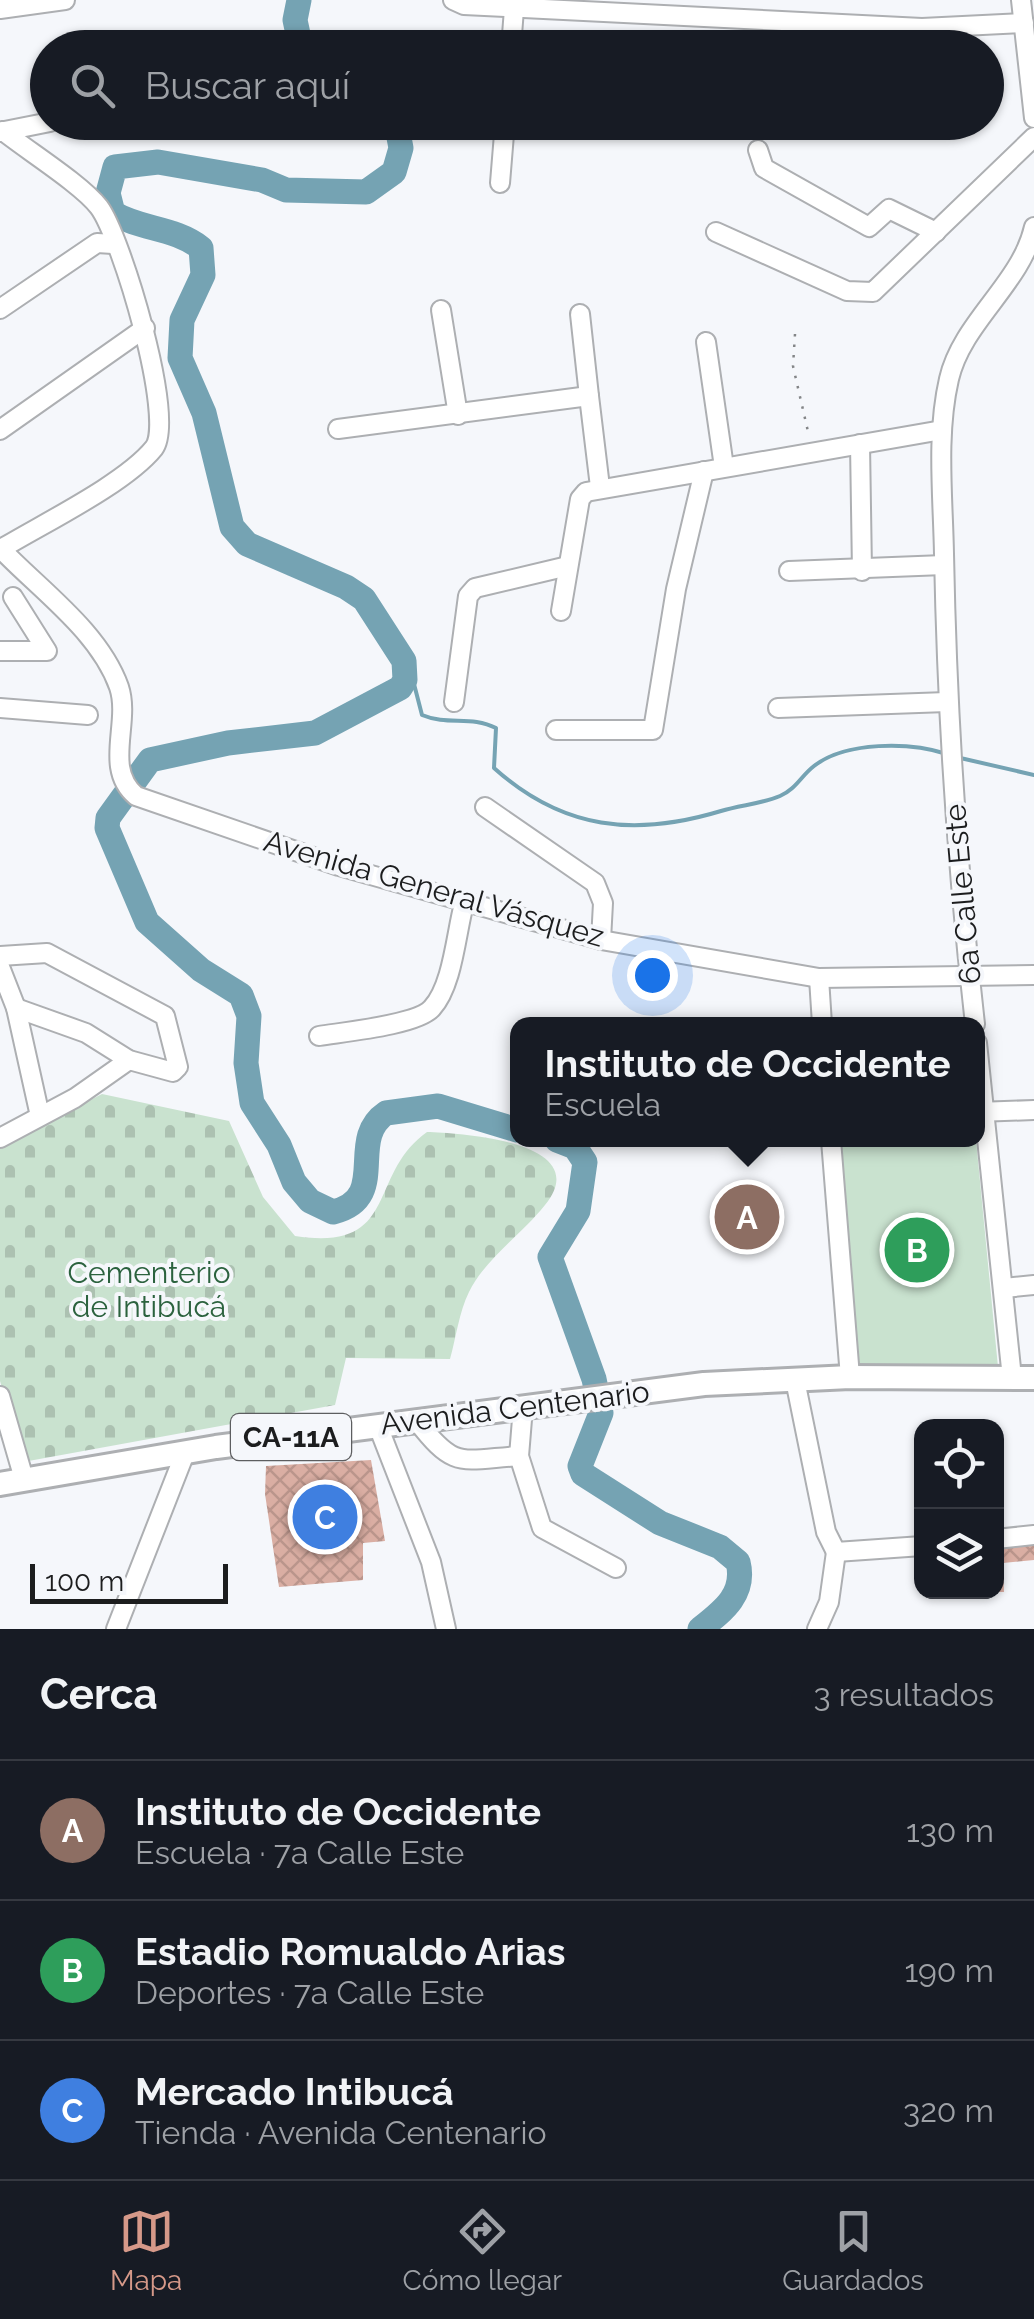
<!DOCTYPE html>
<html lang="es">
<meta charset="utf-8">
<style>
body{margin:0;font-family:Raleway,sans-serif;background:#242831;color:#f1f3f6}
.controls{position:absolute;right:30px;bottom:30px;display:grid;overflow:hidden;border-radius:20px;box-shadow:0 2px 8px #0004}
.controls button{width:90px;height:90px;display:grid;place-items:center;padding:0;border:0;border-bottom:2px solid #363941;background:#171b24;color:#f1f3f6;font:50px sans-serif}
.scale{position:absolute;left:30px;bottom:25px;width:198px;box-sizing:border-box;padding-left:10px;border:5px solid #1c1d1e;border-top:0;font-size:28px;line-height:35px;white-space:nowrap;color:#1c1d1e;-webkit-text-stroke:8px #f5f7fb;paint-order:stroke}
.you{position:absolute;left:652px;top:975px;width:35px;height:35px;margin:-25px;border:8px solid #fff;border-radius:50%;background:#1a73e8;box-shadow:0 0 0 15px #1a73e833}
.badge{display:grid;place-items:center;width:65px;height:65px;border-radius:50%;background:#d69989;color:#fff;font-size:32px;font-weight:700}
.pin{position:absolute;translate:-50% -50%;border:5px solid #fff;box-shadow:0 2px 10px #0006}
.popup{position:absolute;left:510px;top:1017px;width:475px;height:130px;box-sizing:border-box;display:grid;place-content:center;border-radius:20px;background:#171b24;filter:drop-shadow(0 2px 8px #0005);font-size:32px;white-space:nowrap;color:#9ea1a6}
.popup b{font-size:38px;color:#f1f3f6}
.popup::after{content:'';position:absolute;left:50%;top:100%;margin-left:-20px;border:20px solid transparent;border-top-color:#171b24}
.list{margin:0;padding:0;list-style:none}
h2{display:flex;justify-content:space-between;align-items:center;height:130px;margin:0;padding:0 40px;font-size:42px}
h2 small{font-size:32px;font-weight:400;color:#9ea1a6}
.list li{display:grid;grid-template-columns:65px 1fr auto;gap:30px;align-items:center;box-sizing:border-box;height:140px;padding:0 40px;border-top:2px solid #363941}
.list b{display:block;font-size:38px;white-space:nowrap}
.list p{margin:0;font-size:32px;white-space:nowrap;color:#9ea1a6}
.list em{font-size:32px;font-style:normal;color:#9ea1a6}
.icon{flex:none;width:55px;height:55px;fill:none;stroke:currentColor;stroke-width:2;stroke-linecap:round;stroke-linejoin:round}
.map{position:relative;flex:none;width:1034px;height:1629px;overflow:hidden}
.search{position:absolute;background:#171b24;box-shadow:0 2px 8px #0004;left:30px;right:30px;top:30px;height:110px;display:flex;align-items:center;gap:25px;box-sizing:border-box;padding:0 35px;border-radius:55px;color:#9ea1a6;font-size:38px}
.sheet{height:550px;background:#171b24}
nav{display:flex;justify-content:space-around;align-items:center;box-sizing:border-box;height:140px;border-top:2px solid #363941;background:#171b24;font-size:28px;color:#9ea1a6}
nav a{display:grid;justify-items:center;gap:5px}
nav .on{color:#d69989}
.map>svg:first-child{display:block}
.cemetery{fill:url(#cemetery-stones)}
.pitch{fill:#c9e2cf}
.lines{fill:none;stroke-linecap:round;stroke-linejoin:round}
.stream{stroke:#75a3b3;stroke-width:4}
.river{stroke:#75a3b3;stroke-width:25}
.building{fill:url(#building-cross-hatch)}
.minor-casing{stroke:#adafb2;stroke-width:22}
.major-casing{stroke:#adafb2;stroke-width:28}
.path{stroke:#838587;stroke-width:2.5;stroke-dasharray:2.5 8;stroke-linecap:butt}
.minor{stroke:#fff;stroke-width:18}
.major{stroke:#fff;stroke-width:22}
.labels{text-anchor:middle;stroke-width:8;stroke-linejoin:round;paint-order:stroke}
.shield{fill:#f5f7fb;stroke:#5d5e60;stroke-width:2.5}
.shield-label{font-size:28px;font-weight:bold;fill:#1c1d1e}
.street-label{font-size:30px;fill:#1c1d1e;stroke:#f5f7fb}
.park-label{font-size:30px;fill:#2b623e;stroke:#f5f7fb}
</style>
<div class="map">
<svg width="1034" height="1629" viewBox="0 0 1034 1629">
<defs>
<pattern id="cemetery-stones" width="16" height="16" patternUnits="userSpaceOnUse" patternTransform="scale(2.5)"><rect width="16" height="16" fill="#c9e2cf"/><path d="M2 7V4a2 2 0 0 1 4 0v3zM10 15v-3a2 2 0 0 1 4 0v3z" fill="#acc1b1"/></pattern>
<pattern id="building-cross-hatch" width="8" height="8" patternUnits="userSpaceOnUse" patternTransform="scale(2.5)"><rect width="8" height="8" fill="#daaea3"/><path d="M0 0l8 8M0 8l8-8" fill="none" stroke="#ba958c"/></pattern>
</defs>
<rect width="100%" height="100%" fill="#f5f7fb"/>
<!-- cemetery -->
<path class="cemetery" d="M102 1094 229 1121 263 1197 295 1236C401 1252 366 1175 427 1132 462 1133 596 1142 545 1205 522 1234 485 1259 469 1292 459 1312 456 1338 450 1359L346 1358 335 1405 23 1462 0 1381V1146Z"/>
<!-- pitch -->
<polygon class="pitch" points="839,1140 976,1140 998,1367 855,1367"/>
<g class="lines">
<!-- stream -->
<g class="stream">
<path d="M405 680 414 684 422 715C448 726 471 715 496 728L494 768C563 830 635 837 721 811 740 805 761 804 780 796 796 789 801 776 814 766 846 741 910 742 947 754"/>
<polyline points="956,757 1034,775"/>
</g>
<!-- river -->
<g class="river">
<polyline points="299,0 295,20 301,48"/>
<path d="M396 122 401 148 394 172 366 192 286 190 262 180 158 162 115 167 108 193 113 213C141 230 174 227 201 248L203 275 182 320 180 358 204 413 232 527 247 544 346 587 364 599 404 661 405 680 400 688 315 733 228 743 150 760 108 818 107 828 147 922 201 970 241 995 249 1016 246 1063 252 1103 279 1145 294 1182 310 1201 333 1212C391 1198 346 1140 386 1113L438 1106 517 1130"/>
<path d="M557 1140 575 1147 585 1162 578 1211 550 1257 594 1379 601 1413 580 1466 583 1474 660 1523 720 1547 738 1562C746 1594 723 1611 700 1629"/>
</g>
</g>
<!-- building -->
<g class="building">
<polygon points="371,1460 385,1541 363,1543 363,1580 279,1587 265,1494 266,1466"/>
<polygon points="1034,1544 1034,1560 1003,1563 1004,1592 996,1592 996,1548"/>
<rect x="948" y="1592" width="23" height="5"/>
</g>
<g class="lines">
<!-- minor casing -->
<g class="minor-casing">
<g id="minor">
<polyline points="453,0 464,5 922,28 1024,23"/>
<polyline points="1021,0 1034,118"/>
<polyline points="0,9 65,0"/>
<polyline points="511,48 514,9"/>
<polyline points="0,132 50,122"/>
<polyline points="758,150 764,168 869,227 889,209 936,232"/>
<polyline points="500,183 505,122"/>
<polyline points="716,232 847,291 873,292 1034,137"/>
<polyline points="0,309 97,243 113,244"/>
<polyline points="441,310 458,415"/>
<polyline points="580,314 589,396"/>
<polyline points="706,342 724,467"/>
<polyline points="338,429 589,396 600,487"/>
<polyline points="0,430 145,328"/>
<polyline points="860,444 862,571"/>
<path d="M0 548C40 590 99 631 119 687 131 723 103 768 136 796L339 866 601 940 819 978 1034 975"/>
<path d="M1 549C42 524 125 484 154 448 176 419 121 236 99 207 81 184 28 151 3 131"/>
<polyline points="789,571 944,565"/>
<polyline points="561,611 580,499 586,492 942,430"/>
<polyline points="0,651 47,651 13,597"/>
<polyline points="454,702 468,596 475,588 568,566"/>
<polyline points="0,708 88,715"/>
<polyline points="778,708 947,702"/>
<polyline points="556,730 653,730 676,589 704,471"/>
<polyline points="485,807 595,883 603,903 601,940"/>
<polyline points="0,956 47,953 165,1016 178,1067 173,1072 129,1060 86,1033 16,1008"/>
<polyline points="0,967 16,1008 40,1116"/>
<polyline points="819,978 822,1024"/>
<path d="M975 1024C957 868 947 711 944 554 943 497 936 435 949 379 962 322 1021 284 1034 227"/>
<path d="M319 1036C343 1032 418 1025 432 1008 453 985 456 933 464 904"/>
<polyline points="977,1043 1012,1378"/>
<polyline points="977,1112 1034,1110"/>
<polyline points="0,1138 75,1098 129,1060"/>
<polyline points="831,1140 850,1377"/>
<polyline points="1004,1288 1034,1285"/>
<polyline points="795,1380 826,1532 836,1552"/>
<polyline points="0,1396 24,1479"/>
<polyline points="523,1407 519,1456 542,1528 616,1568"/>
<path d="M417 1421C455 1470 460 1460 519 1456"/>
<polyline points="378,1426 431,1562 446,1629"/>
<polyline points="996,1539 1034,1535"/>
<polyline points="836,1552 922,1546"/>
<polyline points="116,1629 185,1453"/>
<polyline points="817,1629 829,1602 836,1552"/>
</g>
</g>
<!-- major casing -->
<g class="major-casing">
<polyline id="major" points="0,1484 216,1447 704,1384 850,1377 1034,1378"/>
</g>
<!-- path -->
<polyline class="path" points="795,334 793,366 809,436"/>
<!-- minor -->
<use href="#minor" class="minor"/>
<!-- major -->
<use href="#major" class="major"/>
</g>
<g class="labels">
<!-- shield labels -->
<rect class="shield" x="231" y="1414" width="120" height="46" rx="8"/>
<g class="shield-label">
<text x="291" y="1447">CA-11A</text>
</g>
<!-- street labels -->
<g class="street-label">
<text transform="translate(434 889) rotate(16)" y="10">Avenida General Vásquez</text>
<text transform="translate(963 894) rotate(-95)" y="10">6a Calle Este</text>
<text transform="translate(515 1408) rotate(-7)" y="10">Avenida Centenario</text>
</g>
<!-- park labels -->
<g class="park-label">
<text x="149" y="1283">Cementerio<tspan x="149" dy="34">de Intibucá</tspan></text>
</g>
</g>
</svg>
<div class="controls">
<button><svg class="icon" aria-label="locate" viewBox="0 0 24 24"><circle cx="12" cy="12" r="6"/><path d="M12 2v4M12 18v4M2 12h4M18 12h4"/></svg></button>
<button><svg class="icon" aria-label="layers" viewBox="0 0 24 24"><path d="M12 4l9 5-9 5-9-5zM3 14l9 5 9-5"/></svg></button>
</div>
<div class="scale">100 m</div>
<div class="you"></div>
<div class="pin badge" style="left:747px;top:1217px;background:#8d6e63">A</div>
<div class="popup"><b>Instituto de Occidente</b>Escuela</div>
<div class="pin badge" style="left:917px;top:1250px;background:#2e9e5b">B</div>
<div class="pin badge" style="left:325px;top:1517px;background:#3f7fe0">C</div>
<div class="search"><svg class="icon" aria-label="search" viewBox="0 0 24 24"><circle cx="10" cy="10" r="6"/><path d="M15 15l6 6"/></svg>Buscar aquí</div>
</div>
<section class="sheet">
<h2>Cerca<small>3 resultados</small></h2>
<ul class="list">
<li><span class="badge" style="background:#8d6e63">A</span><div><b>Instituto de Occidente</b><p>Escuela · 7a Calle Este</p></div><em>130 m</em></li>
<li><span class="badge" style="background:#2e9e5b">B</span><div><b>Estadio Romualdo Arias</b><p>Deportes · 7a Calle Este</p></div><em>190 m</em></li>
<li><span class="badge" style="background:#3f7fe0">C</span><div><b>Mercado Intibucá</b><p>Tienda · Avenida Centenario</p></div><em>320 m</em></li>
</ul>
</section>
<nav>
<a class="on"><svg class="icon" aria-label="map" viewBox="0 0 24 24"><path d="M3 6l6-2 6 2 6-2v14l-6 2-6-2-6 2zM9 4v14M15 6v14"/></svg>Mapa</a>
<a><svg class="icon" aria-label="directions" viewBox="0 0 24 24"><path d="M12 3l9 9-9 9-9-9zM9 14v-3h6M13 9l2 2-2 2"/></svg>Cómo llegar</a>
<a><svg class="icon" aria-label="saved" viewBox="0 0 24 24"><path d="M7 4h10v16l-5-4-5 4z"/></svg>Guardados</a>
</nav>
